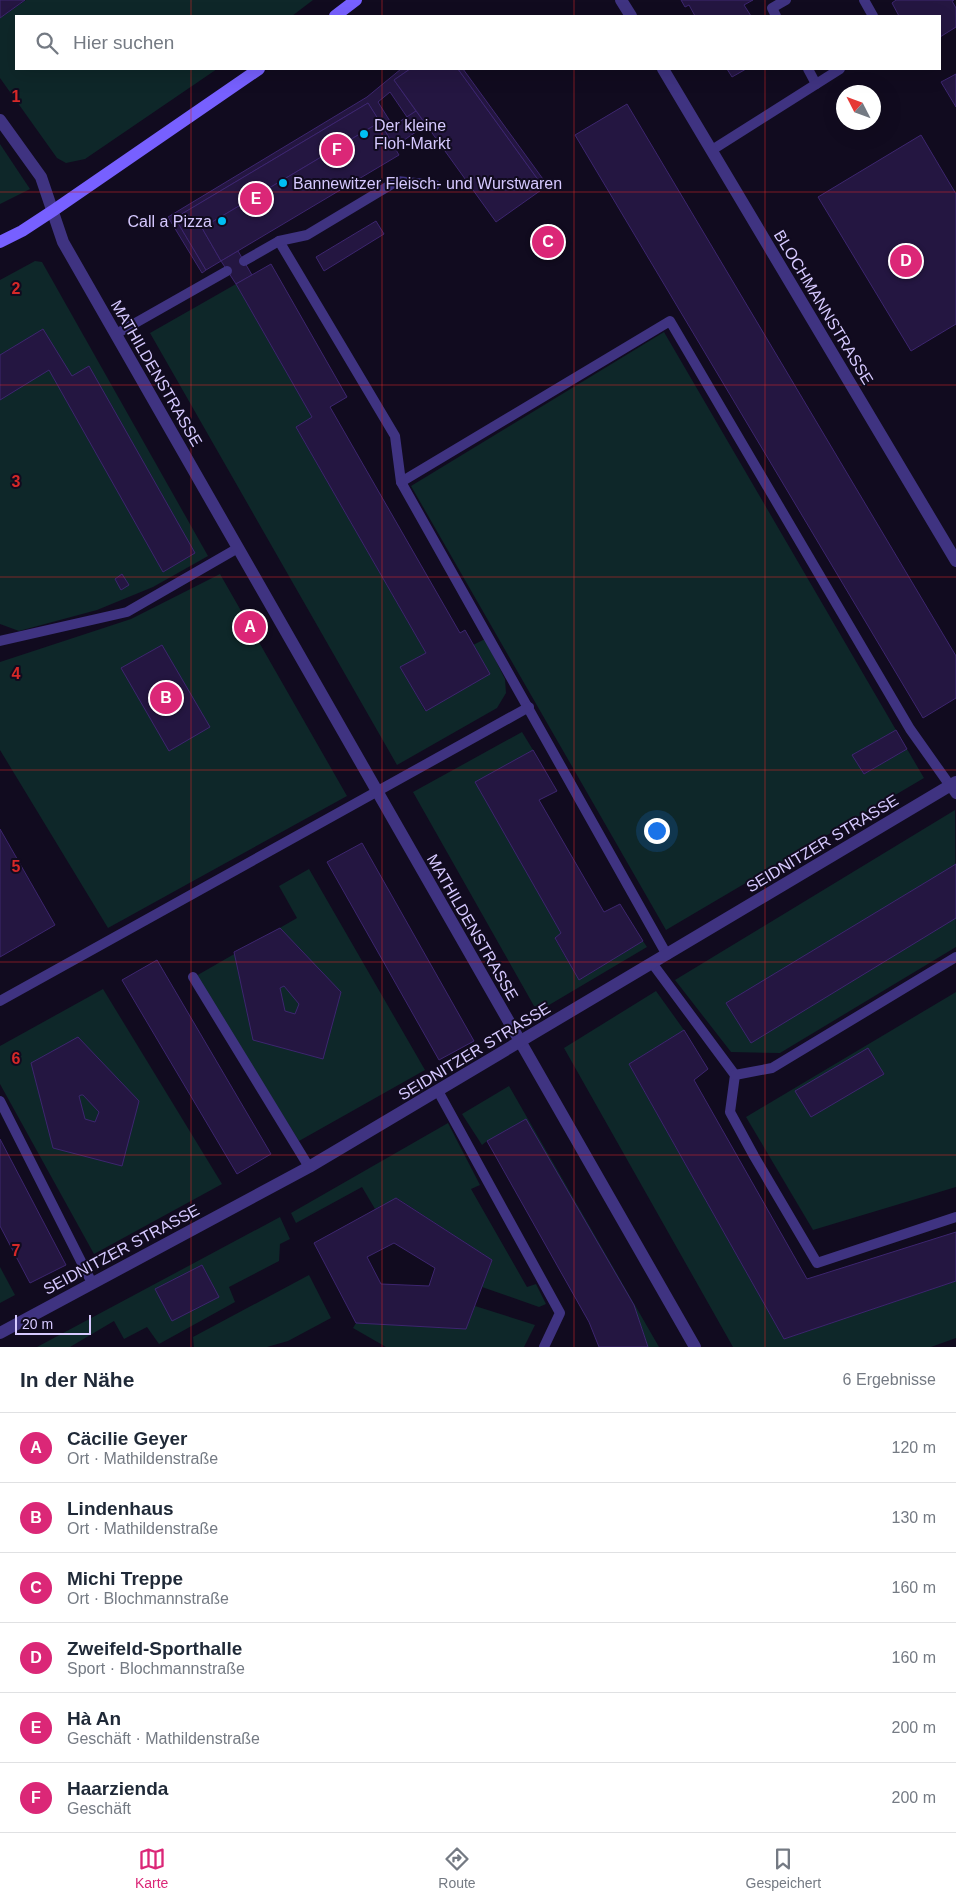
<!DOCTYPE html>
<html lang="de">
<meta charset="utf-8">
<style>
body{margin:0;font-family:Helvetica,sans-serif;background:#f2f2f3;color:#1f2937}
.compass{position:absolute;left:836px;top:85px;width:45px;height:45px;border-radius:50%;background:#fff;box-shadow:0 5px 20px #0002;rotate:312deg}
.scale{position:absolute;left:15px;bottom:12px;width:76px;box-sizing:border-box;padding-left:5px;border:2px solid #d6c9ff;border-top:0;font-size:14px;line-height:18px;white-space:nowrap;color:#d6c9ff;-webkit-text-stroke:4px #110b1f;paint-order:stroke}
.you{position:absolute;left:656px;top:830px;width:18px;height:18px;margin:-12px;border:4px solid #fff;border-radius:50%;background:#1a73e8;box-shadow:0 0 0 8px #1a73e833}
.badge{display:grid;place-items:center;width:32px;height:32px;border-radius:50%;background:#db2777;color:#fff;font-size:16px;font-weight:700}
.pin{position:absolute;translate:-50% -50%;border:2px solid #fff;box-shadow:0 1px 5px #0006}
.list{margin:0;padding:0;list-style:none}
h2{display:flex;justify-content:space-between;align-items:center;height:65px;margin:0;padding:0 20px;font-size:21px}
h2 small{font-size:16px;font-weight:400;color:#747a83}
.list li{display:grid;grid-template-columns:32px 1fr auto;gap:15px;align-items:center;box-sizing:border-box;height:70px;padding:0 20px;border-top:1px solid #e0e1e3}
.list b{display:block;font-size:19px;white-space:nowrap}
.list p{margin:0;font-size:16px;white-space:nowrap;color:#747a83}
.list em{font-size:16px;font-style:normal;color:#747a83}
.icon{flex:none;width:28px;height:28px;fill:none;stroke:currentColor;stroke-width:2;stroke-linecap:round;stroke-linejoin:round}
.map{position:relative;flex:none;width:956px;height:1347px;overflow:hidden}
.search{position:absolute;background:#fff;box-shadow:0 5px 20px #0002;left:15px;right:15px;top:15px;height:55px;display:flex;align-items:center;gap:12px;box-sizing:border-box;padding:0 18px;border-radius:0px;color:#747a83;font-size:19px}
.sheet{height:485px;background:#fff}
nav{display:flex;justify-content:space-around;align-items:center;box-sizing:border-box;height:70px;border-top:1px solid #e0e1e3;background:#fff;font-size:14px;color:#747a83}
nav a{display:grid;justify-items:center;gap:2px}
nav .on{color:#db2777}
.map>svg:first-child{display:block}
.green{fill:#0e2729}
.building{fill:#241641;stroke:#3d266f;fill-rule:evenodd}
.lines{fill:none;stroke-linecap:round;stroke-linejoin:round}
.service{stroke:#3f3381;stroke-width:10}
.minor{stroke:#3f3381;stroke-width:12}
.secondary{stroke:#7760ff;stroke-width:12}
.grid{fill:none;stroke:#d62828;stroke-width:1;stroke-opacity:0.55}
.poi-dot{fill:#00bff4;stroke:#110b1f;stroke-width:2}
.labels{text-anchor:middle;stroke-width:4;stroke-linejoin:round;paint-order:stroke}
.poi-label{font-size:16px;fill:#d6c9ff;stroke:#110b1f;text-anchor:start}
.street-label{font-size:16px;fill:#d6c9ff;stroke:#110b1f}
.grid-label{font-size:16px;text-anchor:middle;font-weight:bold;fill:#d62828;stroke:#110b1f;stroke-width:4;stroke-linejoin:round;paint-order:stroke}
</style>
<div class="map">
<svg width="956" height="1347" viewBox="0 0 956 1347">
<rect width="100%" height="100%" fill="#110b1f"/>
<!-- green -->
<g class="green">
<polygon points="26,0 313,0 292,16 16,16 16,69 217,69 85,159 66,163 57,158 0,78 0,18"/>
<polygon points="0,144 30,189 0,204"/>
<polygon points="35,261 42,262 208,556 153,587 97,610 19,631 0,624 0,280"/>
<polygon points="236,284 312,417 296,427 426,653 401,667 425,711 490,674 473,645 485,639 505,679 506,693 497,708 397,765 150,333"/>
<polygon points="664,332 896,730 853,755 864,774 907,749 924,778 666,930 411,486"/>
<polygon points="220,574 347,796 108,928 0,750 0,662 131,619"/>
<polygon points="522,732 533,750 476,782 561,933 555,939 579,980 643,941 647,947 544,1008 534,1006 413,792"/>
<polygon points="955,810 956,947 780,1053 731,1052 675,980"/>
<polygon points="309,869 425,1070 299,1141 196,976 297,918 279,886"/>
<polygon points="103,989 222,1184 94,1254 0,1084 0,1046"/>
<polygon points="656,991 684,1030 629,1064 784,1339 956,1281 956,1338 931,1347 733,1347 564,1048"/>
<polygon points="956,992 956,1187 813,1230 746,1117"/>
<polygon points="509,1086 659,1347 648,1347 633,1305 487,1141 482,1145 462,1114"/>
<polygon points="448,1123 480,1185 471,1189 527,1287 536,1284 546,1304 539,1307 482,1287 492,1260 397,1198 375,1209 362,1187 296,1223 291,1213"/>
<polygon points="280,1217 290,1239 280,1244 279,1261 229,1287 235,1302 159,1344 147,1327 124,1339 114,1321 70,1347 37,1347"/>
<polygon points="0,1267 15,1295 0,1303"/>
<polygon points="309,1275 331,1318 288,1341 267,1347 194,1347 193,1337"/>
<polygon points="475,1306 535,1325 524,1347 386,1347 353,1328 356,1323 466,1329"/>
</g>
<!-- building -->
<g class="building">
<polygon points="0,0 25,0 0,18"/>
<polygon points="681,0 753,0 744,5 751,16 695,16 689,5 685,7"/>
<polygon points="896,0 954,0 952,1 956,8 956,27 940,37 940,16 899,16 892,3"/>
<polygon points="401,69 410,69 394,80 416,111 407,117 390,92 378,102 393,126 385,131 368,103 175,218 206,270 202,273 168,217 367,97"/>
<polygon points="410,69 458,69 544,188 496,222 394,80"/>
<polygon points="458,69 463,69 548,186 544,188"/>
<polygon points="727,69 746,69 732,77"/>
<polygon points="956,74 956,107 941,82"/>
<polygon points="368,103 380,122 202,228 221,261 206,270 175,218"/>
<polygon points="627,104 956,656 956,698 923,718 575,135"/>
<polygon points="416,111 426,125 394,147 385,131"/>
<polygon points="380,122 399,155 221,261 202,228"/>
<polygon points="921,135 956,194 956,324 911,351 818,197"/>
<polygon points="376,221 384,234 324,271 316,257"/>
<polygon points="238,251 252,275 236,284 221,261"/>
<polygon points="271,264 347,397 330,407 460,633 465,630 490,674 426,711 400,667 426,653 296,427 312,417 236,284"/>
<polygon points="43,329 72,376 89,366 195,553 163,572 49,370 0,400 0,355"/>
<polygon points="122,574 129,585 121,590 115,579"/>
<polygon points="162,645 210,727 169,751 121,668"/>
<polygon points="896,730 907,749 864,774 852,755"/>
<polygon points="533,750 557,791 539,800 604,912 620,904 643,941 579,980 555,938 561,933 475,782"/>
<polygon points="0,829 55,925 0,957"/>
<polygon points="362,843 474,1041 439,1060 327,862"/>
<polygon points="956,864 956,918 751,1043 726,1003"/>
<path d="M280 928 341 992 323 1059 253 1040 234 952ZM284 986 299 1004 295 1014 285 1011 280 988Z"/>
<polygon points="157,960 271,1154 237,1174 122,980"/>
<polygon points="684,1030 708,1069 694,1080 807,1279 956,1232 956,1281 784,1339 629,1064"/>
<path d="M78 1037 139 1101 122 1166 53 1148 31 1063ZM81 1095H83L99 1112 95 1122 85 1119 79 1096Z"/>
<polygon points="868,1048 884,1074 811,1117 795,1091"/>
<polygon points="526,1119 634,1305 648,1347 599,1347 589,1322 487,1141"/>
<polygon points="0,1139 66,1265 30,1283 0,1226"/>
<path d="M396 1198 492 1260 466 1329 356 1323 314 1243ZM394 1243 435 1268 429 1286 381 1284 367 1257Z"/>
<polygon points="202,1265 219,1297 172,1321 155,1289"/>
</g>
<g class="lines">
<!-- service -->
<g class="service">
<polyline points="864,0 873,16"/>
<polyline points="776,16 772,8 786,0"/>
<polyline points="808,69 816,84"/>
<polyline points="712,150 840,69"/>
<polyline points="279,241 395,436 401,482 667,955"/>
<polyline points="244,261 279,241 307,235 397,181 435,185"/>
<polyline points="116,334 227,271"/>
<polyline points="401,482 670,321 910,729 956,794"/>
<polyline points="0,641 127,612 238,548"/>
<polyline points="652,963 735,1075 730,1112 754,1156 817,1263 956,1217"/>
<polyline points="193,977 309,1167"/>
<polyline points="0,1001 529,707"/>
<polyline points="735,1075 772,1068 956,957"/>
<polyline points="438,1091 560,1313 544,1347"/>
<polyline points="0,1101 92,1283"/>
</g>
<!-- minor -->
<g class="minor">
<polyline points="621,0 631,16"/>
<polyline points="663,69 956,561"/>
<polyline points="0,120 41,177 63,242 695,1347"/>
<polyline points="0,1333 309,1167 956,782"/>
</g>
<!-- secondary -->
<g class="secondary">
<polyline points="335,16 356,0"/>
<polyline points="0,242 22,231 54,210 259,69"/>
</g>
</g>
<!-- grid -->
<path class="grid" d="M191 0V16M382 0V16M574 0V16M765 0V16M191 69V1347M382 69V1347M574 69V1347M765 69V1347M0 192H956M0 385H956M0 577H956M0 770H956M0 962H956M0 1155H956"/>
<!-- markers -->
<g class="poi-dot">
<circle cx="364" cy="134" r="5"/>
<circle cx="283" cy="183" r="5"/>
<circle cx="222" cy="221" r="5"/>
</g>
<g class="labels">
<!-- poi labels -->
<g class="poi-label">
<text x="374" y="131">Der kleine<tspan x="374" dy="18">Floh-Markt</tspan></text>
<text x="293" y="189">Bannewitzer Fleisch- und Wurstwaren</text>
<text x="212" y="227" text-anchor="end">Call a Pizza</text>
</g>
<!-- street labels -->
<g class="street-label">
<text transform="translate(824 307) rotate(59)" y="6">BLOCHMANNSTRASSE</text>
<text transform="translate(157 373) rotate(60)" y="6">MATHILDENSTRASSE</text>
<text transform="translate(822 843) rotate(-31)" y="6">SEIDNITZER STRASSE</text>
<text transform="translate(473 927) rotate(60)" y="6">MATHILDENSTRASSE</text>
<text transform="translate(474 1051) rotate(-31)" y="6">SEIDNITZER STRASSE</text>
<text transform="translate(121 1249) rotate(-28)" y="6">SEIDNITZER STRASSE</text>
</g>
</g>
<g class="grid-label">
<text x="16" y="102">1</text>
<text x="16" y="294">2</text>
<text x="16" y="487">3</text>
<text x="16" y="679">4</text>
<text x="16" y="872">5</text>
<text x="16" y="1064">6</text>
<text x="16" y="1256">7</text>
</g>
</svg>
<svg class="compass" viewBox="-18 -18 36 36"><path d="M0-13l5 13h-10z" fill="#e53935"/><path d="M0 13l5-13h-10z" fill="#747a83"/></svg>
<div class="scale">20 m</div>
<div class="you"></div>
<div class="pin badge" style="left:250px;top:627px">A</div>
<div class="pin badge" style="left:166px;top:698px">B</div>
<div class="pin badge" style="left:548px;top:242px">C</div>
<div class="pin badge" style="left:906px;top:261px">D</div>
<div class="pin badge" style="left:256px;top:199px">E</div>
<div class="pin badge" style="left:337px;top:150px">F</div>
<div class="search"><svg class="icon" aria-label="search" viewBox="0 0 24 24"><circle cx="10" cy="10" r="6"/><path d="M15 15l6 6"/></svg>Hier suchen</div>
</div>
<section class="sheet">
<h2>In der Nähe<small>6 Ergebnisse</small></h2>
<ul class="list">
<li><span class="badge">A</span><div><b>Cäcilie Geyer</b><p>Ort · Mathildenstraße</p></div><em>120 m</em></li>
<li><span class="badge">B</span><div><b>Lindenhaus</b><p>Ort · Mathildenstraße</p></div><em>130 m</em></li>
<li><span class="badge">C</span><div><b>Michi Treppe</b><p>Ort · Blochmannstraße</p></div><em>160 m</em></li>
<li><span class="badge">D</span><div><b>Zweifeld-Sporthalle</b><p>Sport · Blochmannstraße</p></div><em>160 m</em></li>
<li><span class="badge">E</span><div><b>Hà An</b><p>Geschäft · Mathildenstraße</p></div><em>200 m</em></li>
<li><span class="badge">F</span><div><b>Haarzienda</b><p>Geschäft</p></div><em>200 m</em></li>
</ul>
</section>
<nav>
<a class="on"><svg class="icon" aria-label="map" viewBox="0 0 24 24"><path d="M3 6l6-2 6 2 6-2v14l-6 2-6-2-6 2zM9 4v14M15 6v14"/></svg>Karte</a>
<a><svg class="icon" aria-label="directions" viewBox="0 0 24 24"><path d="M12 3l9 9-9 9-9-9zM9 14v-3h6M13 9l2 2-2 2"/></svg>Route</a>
<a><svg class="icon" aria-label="saved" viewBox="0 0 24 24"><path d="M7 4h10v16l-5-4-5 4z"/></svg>Gespeichert</a>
</nav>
